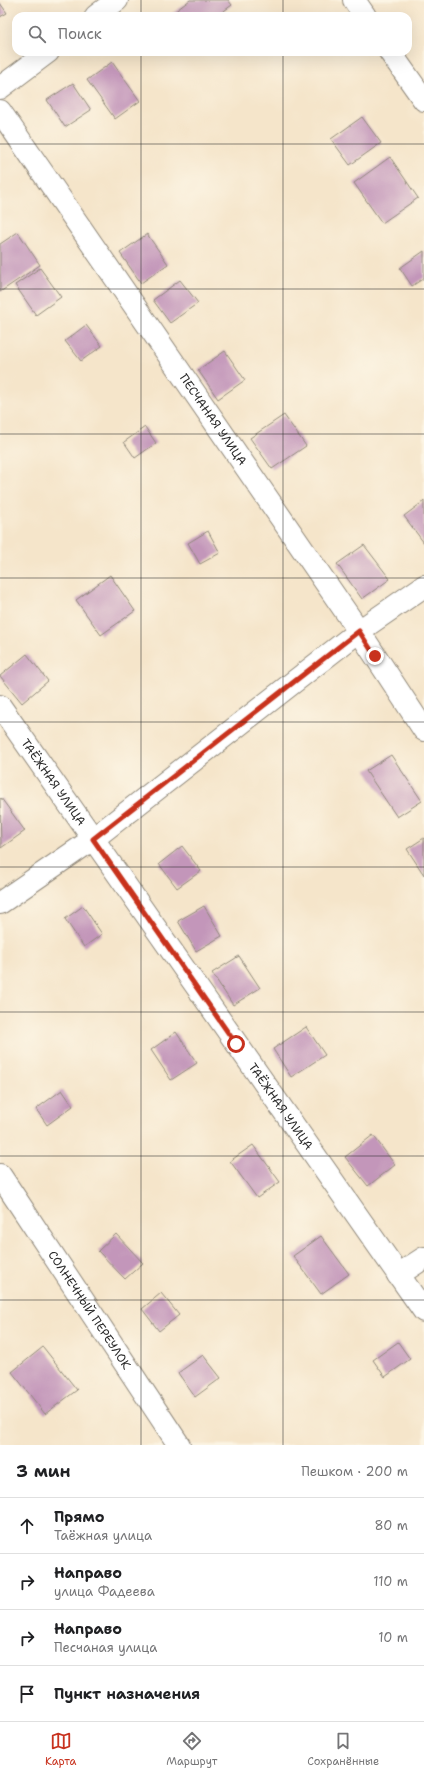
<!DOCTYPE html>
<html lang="ru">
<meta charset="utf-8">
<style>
body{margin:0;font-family:"Shantell Sans",sans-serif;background:#f2f2f2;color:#202124}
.stop{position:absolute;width:12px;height:12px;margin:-9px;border:3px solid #c8321e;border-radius:50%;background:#fff}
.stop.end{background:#c8321e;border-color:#fff;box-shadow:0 1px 4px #0008}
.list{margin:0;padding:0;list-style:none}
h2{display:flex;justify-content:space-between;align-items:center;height:52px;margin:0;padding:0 16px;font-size:17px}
h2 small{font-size:13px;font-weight:400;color:#757577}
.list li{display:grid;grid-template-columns:26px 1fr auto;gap:12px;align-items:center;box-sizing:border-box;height:56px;padding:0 16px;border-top:1px solid #e0e0e0}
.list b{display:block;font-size:15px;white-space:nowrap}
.list p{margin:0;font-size:13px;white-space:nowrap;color:#757577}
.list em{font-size:13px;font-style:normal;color:#757577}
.icon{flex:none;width:22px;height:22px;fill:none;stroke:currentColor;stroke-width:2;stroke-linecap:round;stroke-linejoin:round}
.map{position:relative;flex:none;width:424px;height:1445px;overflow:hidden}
.search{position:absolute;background:#fff;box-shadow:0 4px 16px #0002;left:12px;right:12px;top:12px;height:44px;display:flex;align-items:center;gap:10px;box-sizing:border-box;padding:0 14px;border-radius:12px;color:#757577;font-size:15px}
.sheet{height:276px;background:#fff}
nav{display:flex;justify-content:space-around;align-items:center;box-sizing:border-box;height:56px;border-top:1px solid #e0e0e0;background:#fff;font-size:11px;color:#757577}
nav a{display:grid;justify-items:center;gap:2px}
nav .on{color:#c8321e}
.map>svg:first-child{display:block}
.building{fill:#c396ba}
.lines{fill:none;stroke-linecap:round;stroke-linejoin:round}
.minor-casing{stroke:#90887a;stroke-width:24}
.minor{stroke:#fff;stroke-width:22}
.route{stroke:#c8321e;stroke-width:5}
.grid{fill:none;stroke:#2b2b2b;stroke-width:1;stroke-opacity:0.55}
.labels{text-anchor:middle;stroke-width:3;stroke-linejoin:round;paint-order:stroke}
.street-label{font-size:12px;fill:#2b2b2b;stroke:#fcf5e5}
</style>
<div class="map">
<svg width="424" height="1445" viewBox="0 0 424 1445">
<rect width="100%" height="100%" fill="#fcf5e5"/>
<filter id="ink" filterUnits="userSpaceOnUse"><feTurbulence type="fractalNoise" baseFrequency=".025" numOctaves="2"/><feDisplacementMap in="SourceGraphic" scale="8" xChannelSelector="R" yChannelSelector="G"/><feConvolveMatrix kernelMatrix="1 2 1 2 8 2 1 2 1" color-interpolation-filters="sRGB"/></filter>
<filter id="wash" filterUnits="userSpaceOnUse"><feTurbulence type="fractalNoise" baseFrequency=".012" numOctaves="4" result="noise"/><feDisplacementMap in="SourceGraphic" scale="16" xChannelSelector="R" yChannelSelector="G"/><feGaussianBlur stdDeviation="0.9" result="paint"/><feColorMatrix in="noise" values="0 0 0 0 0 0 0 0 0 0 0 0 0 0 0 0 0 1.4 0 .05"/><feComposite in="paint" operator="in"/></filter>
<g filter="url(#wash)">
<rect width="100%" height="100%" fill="#f5e5ca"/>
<g id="blocks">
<!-- building -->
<g class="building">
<polygon points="190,0 228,0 232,5 217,16 169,16"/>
<polygon points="0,3 7,13 0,17"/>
<polygon points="112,62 140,101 115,119 87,80"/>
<polygon points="73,83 91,110 65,127 47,100"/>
<polygon points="362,117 381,143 350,165 331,139"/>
<polygon points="390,157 418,198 382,223 354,183"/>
<polygon points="18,232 40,265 0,292 0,244"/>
<polygon points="147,234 168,264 141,283 120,253"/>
<polygon points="424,251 424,278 412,286 400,268"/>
<polygon points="40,268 61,297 36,315 15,285"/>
<polygon points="180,280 198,303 170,323 153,300"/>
<polygon points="86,325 102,346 81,361 65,341"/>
<polygon points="225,351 245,380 218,399 198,370"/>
<polygon points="284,415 306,446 272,469 250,438"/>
<polygon points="145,427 156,443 135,458 124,442"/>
<polygon points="424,501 424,543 404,516"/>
<polygon points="208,531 220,553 200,564 188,543"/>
<polygon points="364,545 390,579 362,599 337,564"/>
<polygon points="110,575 135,611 101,635 76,600"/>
<polygon points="27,654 48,681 22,703 0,676"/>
<polygon points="391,755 422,801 397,817 366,771"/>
<polygon points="1,798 25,831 1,848 0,799"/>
<polygon points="424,838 424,875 407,849"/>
<polygon points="182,846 201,871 177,888 159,864"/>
<polygon points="83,906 102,934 84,947 65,919"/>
<polygon points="204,906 222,936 196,951 178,921"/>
<polygon points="239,956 260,988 233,1005 212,973"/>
<polygon points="306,1027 325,1055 291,1077 273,1049"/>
<polygon points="176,1032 197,1063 171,1080 151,1050"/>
<polygon points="62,1090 73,1106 47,1125 36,1109"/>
<polygon points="373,1135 395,1165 368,1186 345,1157"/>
<polygon points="253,1145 280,1182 257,1198 230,1161"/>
<polygon points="116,1234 143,1263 125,1279 98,1251"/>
<polygon points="321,1236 349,1274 321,1294 293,1256"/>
<polygon points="161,1293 179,1315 159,1331 142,1309"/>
<polygon points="398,1342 410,1359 385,1377 373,1360"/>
<polygon points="43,1347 77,1390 45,1414 12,1372"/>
<polygon points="203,1355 221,1378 195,1397 178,1373"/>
</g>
</g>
</g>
<g filter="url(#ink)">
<use href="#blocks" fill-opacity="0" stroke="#90887a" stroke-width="1"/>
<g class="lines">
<!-- minor casing -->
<g class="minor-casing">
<g id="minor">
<polyline points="354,0 365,16"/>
<polyline points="96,16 117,0"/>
<polyline points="390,52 424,100"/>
<polyline points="0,88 48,52"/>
<path id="s1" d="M0 111 359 631 424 730"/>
<path id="s2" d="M0 706 424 1311"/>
<polyline points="0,903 93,839 359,631 424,586"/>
<path id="s3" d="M0 1175 179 1445"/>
<polyline points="398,1275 424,1258"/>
</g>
</g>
<!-- minor -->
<use href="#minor" class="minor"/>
</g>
</g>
<g class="lines" filter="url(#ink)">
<!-- route -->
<polyline class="route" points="236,1044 93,839 359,631 375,656"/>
</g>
<!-- grid -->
<path class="grid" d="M141 0V16M283 0V16M141 52V1445M283 52V1445M0 144H424M0 289H424M0 434H424M0 578H424M0 722H424M0 867H424M0 1012H424M0 1156H424M0 1300H424"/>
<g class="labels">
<!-- street labels -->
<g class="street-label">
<text dy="4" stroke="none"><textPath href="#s1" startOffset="375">ПЕСЧАНАЯ УЛИЦА</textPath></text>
<text dy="4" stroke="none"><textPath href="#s2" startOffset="93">ТАЁЖНАЯ УЛИЦА</textPath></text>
<text dy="4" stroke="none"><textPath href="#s2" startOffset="489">ТАЁЖНАЯ УЛИЦА</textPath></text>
<text dy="4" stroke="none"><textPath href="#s3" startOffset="162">СОЛНЕЧНЫЙ ПЕРЕУЛОК</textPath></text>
</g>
</g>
</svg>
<div class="stop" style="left:236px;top:1044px"></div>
<div class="stop end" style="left:375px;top:656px"></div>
<div class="search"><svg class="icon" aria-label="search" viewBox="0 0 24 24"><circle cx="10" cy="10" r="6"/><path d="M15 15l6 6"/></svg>Поиск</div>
</div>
<section class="sheet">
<h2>3 мин<small>Пешком · 200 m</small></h2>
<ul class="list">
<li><svg class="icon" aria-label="ahead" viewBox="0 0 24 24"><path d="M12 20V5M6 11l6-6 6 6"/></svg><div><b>Прямо</b><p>Таёжная улица</p></div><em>80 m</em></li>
<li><svg class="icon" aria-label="right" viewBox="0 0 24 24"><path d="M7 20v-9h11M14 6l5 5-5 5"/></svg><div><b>Направо</b><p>улица Фадеева</p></div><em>110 m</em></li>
<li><svg class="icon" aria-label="right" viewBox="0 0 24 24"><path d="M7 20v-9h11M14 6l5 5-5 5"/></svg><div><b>Направо</b><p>Песчаная улица</p></div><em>10 m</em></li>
<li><svg class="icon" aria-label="arrive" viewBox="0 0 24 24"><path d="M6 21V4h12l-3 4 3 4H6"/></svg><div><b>Пункт назначения</b></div></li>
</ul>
</section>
<nav>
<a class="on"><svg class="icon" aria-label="map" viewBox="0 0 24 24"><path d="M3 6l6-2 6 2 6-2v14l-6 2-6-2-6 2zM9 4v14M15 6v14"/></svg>Карта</a>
<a><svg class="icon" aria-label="directions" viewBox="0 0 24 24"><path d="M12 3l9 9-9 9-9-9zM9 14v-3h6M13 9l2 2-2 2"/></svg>Маршрут</a>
<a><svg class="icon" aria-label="saved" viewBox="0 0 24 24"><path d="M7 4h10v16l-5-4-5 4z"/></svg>Сохранённые</a>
</nav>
